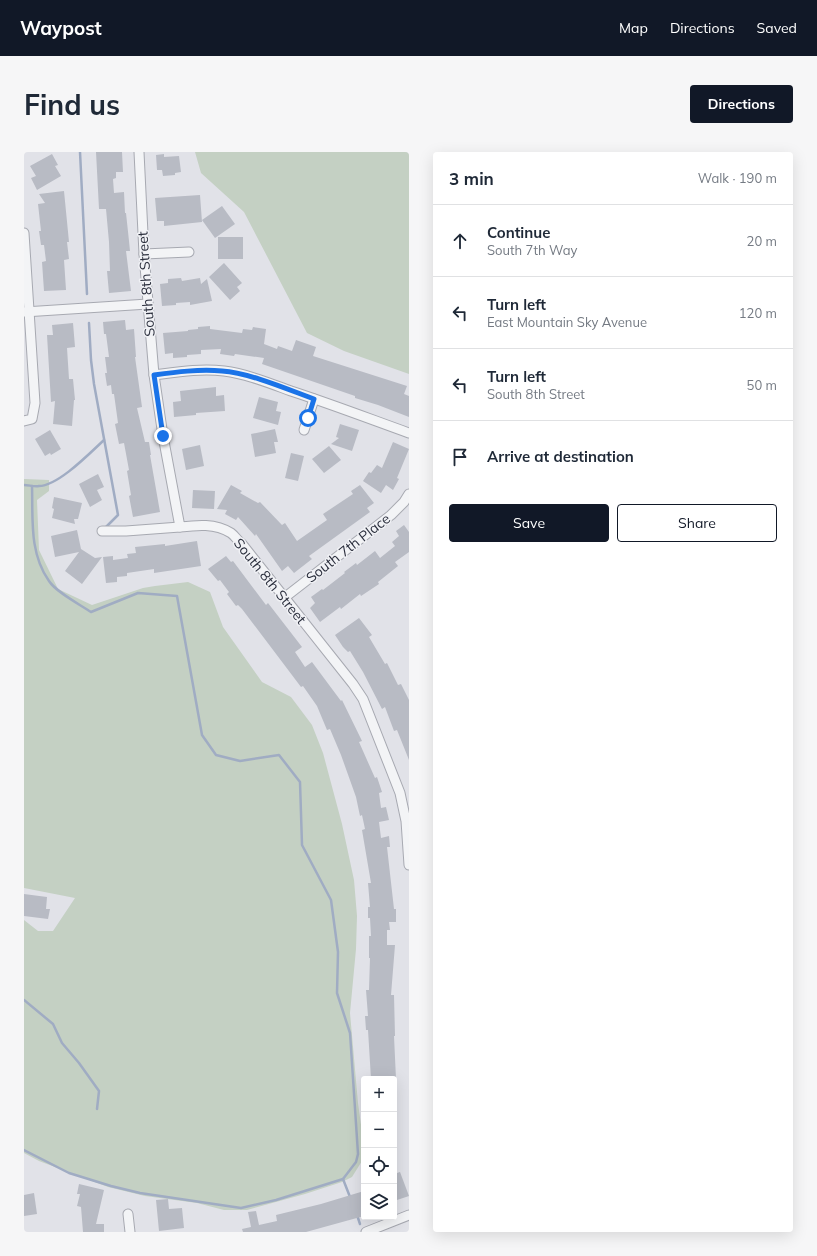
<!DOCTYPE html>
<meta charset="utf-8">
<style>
body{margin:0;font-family:Mulish,sans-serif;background:#f6f6f7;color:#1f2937}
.controls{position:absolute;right:12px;bottom:12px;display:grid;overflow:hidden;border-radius:4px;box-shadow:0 4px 16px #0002}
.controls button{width:36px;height:36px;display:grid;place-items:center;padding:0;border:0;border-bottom:1px solid #e0e1e3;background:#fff;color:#1f2937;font:20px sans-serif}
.stop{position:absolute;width:12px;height:12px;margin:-9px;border:3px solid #1a73e8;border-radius:50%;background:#fff}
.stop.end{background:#1a73e8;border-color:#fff;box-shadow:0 1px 4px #0008}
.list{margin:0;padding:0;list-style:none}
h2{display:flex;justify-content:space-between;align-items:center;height:52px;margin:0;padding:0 16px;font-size:17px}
h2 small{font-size:13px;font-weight:400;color:#747a83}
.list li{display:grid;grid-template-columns:26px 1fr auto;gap:12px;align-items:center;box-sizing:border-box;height:72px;padding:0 16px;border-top:1px solid #e0e1e3}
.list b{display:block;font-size:15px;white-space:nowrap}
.list p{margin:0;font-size:13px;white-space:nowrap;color:#747a83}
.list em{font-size:13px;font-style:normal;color:#747a83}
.actions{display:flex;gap:8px;padding:12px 16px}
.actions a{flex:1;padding:9px 0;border:1px solid #111827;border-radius:4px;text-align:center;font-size:14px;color:#111827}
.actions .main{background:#111827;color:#fff}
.icon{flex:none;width:22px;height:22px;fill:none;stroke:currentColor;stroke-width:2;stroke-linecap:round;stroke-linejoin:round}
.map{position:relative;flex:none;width:385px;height:1080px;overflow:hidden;border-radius:4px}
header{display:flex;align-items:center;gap:24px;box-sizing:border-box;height:56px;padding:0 20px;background:#111827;color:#fff}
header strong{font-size:19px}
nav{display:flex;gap:22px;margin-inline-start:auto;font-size:14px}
.intro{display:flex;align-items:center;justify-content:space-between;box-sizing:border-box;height:96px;padding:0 24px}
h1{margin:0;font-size:28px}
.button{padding:10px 18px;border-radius:4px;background:#111827;color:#fff;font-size:14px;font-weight:700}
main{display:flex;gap:24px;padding:0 24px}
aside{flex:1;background:#fff;border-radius:4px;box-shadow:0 4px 16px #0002}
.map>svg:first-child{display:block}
.green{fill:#c4d0c3}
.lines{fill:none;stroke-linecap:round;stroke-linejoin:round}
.stream{stroke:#a0acc3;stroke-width:2.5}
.building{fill:#b8bbc4}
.minor-casing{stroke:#a7a9b1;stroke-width:11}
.minor{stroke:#f3f4f6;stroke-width:9}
.route{stroke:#1a73e8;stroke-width:5}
.labels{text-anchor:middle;stroke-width:3;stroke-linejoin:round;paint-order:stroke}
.street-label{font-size:14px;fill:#2b2f3d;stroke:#f0f1f5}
</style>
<header>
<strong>Waypost</strong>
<nav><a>Map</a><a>Directions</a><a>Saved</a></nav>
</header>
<div class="intro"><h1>Find us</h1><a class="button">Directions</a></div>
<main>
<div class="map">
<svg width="385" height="1080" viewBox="0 0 385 1080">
<rect width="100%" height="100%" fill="#e1e2e8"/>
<!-- green -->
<g class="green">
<polygon points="171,0 385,0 385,222 320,199 283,181 220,60 177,21"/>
<polygon points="0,327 25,328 25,339 13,348 15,398 34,437 68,453 119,436 131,434 164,430 186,440 199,475 238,530 267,545 288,573 299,601 318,672 330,728 333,764 332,797 326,861 334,951 338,980 338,1009 328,1025 318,1030 281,1042 223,1058 200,1058 173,1051 121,1044 84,1035 15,1009 0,1001 0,768 14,779 29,779 51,746 0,736"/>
</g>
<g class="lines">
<!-- stream -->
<g class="stream">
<polyline points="56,0 63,142"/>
<polyline points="65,171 67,208 70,232 94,363 81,376"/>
<path d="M0 333C5 333 10 335 15 334 34 334 66 301 80 288"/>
<path d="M8 334C9 366 5 401 25 429 32 440 55 452 67 460L114 441 153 444 178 583 192 603 216 609 255 603 276 630 278 693 307 748 314 800 313 841 326 881 334 1002 332 1010 319 1027"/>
<polyline points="0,848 29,872 38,891 55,911 75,939 73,957"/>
<polyline points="0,998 45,1021 87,1034 116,1041 217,1056 252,1048 319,1027 326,1045"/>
<polyline points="333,1063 336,1072"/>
</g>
</g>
<!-- building -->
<g class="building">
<polygon points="72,0 98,0 99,20 92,20 92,26 89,27 90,41 100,40 101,61 102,61 105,89 106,99 102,99 107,139 85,141 83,119 86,119 85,90 82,57 75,57"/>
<polygon points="28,2 34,13 31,14 37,24 13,38 7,26 12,24 6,14"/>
<polygon points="140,2 140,5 155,4 157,20 151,21 151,23 139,24 138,18 133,18 132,3"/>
<polygon points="40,39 45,90 43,90 45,107 40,108 42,138 20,139 18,110 22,109 20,93 17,93 15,79 17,79 14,52 21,51 15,42"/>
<polygon points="176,43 178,70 140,74 140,69 133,69 131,46"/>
<polygon points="198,54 211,72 191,86 178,68"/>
<rect x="194" y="85" width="25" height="22"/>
<polygon points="200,111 218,131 213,135 216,139 206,148 185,125"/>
<polygon points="157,126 158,129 176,126 177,132 183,127 188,149 166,153 166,150 152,151 152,153 138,154 136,132 144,131 144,127"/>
<polygon points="101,168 102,178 110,177 112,205 111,205 118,255 113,256 121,290 125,290 127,303 126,303 136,360 109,365 105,344 107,343 103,319 105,318 100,291 95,292 91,272 94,271 90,242 88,242 87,233 83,234 81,221 83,221 81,205 85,205 82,182 80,182 79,170"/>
<polygon points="49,171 51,195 43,196 45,227 49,227 51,248 50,248 48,274 29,272 31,249 27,250 23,183 29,183 28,173"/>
<polygon points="186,174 186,177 218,181 219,177 228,178 229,175 242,177 240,192 253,197 254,194 268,199 272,188 292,195 289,204 383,234 380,242 385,244 385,265 354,253 331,246 331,244 238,212 240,206 211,202 210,204 196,202 197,197 177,198 177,202 163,203 163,205 149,206 149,201 141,202 139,181 164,179 164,178 174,177 174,175"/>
<polygon points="192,235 192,244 200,243 201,259 172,261 172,263 150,265 149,250 157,249 156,239"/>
<polygon points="235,245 254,250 252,259 257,260 254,273 229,266"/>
<polygon points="316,272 335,278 328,299 307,292 315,286 312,285"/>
<polygon points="251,277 254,290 250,290 252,301 231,305 227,282"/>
<polygon points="26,278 37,297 27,303 26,301 21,304 11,287"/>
<polygon points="369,290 385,297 373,326 375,327 369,338 362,333 357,341 339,329 345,320 347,321 353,313 358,316"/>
<polygon points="176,293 180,314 162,318 158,297"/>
<polygon points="305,294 317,308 300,321 288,307"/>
<polygon points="267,301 280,304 274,329 261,326"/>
<polygon points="74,322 80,335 73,338 78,348 66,355 55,332"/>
<polygon points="207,333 218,339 216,341 234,351 236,350 258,373 261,371 273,389 303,368 299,362 329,342 327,339 336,333 350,351 343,356 346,360 285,404 288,407 270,421 264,414 258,419 232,382 231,384 214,365 212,368 201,362 203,358 193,357"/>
<polygon points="169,338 191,339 190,357 168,356"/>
<polygon points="30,345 58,351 54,367 50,367 51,372 28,366 30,357 28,356"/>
<polygon points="380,373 385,380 385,400 371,410 374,414 354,430 355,432 337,444 336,442 317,457 316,455 296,470 286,456 291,451 287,445 298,437 299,438 321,421 320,420 332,411 333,413 351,399 356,406 371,394 368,390 375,384 372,379"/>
<polygon points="53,378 57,397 71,406 78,405 58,432 41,419 55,400 31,405 27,384"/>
<polygon points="173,389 177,414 130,421 130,417 103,421 103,424 93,425 93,430 82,431 79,405 89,404 89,408 104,406 103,402 112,401 111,395 141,392 141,394"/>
<polygon points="202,404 207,410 209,409 242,453 244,451 278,495 271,500 281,515 288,510 317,549 318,548 338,589 335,590 351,626 353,625 358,640 355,641 357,656 362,655 365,668 355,670 357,686 365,684 366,695 363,695 370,757 372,757 372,770 365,770 366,778 363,778 363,793 371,793 367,843 370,843 371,884 370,884 372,927 347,927 344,878 342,878 341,864 344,864 342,838 345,838 346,806 345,806 345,784 347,784 346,766 344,766 344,755 346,755 344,731 347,731 338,678 341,677 338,663 336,664 332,645 317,603 306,577 303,578 293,554 279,534 277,535 218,457 214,453 212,454 203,442 205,440 196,428 194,429 184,417"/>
<polygon points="335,466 348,483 345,485 361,512 363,511 374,533 377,532 385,548 385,608 373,578 370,579 361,555 358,557 339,520 326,499 324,500 319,495 311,483"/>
<polygon points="0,742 23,745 22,757 26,757 24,767 0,764"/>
<polygon points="376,1020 385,1044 370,1049 370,1022"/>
<polygon points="55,1032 80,1038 72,1072 80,1072 80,1080 59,1080 57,1055 53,1054 56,1042 53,1042"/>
<polygon points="340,1039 340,1064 282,1080 219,1080 218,1077 227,1075 224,1060 232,1059 235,1073 253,1069 252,1063 297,1052"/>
<polygon points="10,1041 13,1062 0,1064 0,1043"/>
<polygon points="144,1047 145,1057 158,1056 160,1076 135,1079 132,1048"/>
</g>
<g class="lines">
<!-- minor casing -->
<g class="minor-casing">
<g id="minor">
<path d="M115 0 120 102 130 223 139 284 156 375C173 373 191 371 207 381 211 384 214 389 218 392L329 532 339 547 376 641 382 669 385 713"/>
<polyline points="0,81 11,251 8,267 0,269"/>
<polyline points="120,102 165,100"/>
<polyline points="0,160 124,152"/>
<path d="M130 223C153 220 177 216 200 219 223 222 245 231 267 239 307 252 346 267 385 281"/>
<polyline points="280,278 290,247"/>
<polyline points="78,379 102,379 156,375"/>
<polyline points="260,446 367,363 380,350 385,342"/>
<polyline points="104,1062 106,1080"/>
<polyline points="342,1080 385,1063"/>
</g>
</g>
<!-- minor -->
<use href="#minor" class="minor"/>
</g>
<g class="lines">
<!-- route -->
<path class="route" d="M139 284 130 223C152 220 175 217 198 219 226 221 263 237 290 247L284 266"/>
</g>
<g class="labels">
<!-- street labels -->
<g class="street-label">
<text transform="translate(122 132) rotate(-94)" y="5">South 8th Street</text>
<text transform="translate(324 396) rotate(-38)" y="5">South 7th Place</text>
<text transform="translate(246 429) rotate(51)" y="5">South 8th Street</text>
</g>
</g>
</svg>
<div class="controls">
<button>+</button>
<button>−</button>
<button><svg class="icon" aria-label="locate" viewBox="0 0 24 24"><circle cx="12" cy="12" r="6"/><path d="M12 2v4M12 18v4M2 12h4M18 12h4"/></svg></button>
<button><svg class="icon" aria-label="layers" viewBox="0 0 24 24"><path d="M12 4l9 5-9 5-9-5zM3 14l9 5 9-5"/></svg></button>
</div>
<div class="stop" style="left:284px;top:266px"></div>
<div class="stop end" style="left:139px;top:284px"></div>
</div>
<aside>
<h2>3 min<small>Walk · 190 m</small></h2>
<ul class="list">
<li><svg class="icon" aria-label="ahead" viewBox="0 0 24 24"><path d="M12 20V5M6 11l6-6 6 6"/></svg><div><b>Continue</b><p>South 7th Way</p></div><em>20 m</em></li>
<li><svg class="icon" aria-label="left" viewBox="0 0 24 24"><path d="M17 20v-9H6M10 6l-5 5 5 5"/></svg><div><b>Turn left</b><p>East Mountain Sky Avenue</p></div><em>120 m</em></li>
<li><svg class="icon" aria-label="left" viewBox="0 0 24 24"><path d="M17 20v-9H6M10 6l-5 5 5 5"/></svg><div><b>Turn left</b><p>South 8th Street</p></div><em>50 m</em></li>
<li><svg class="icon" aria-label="arrive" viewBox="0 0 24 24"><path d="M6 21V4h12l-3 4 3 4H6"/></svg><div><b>Arrive at destination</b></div></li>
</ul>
<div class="actions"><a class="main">Save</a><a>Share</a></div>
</aside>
</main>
